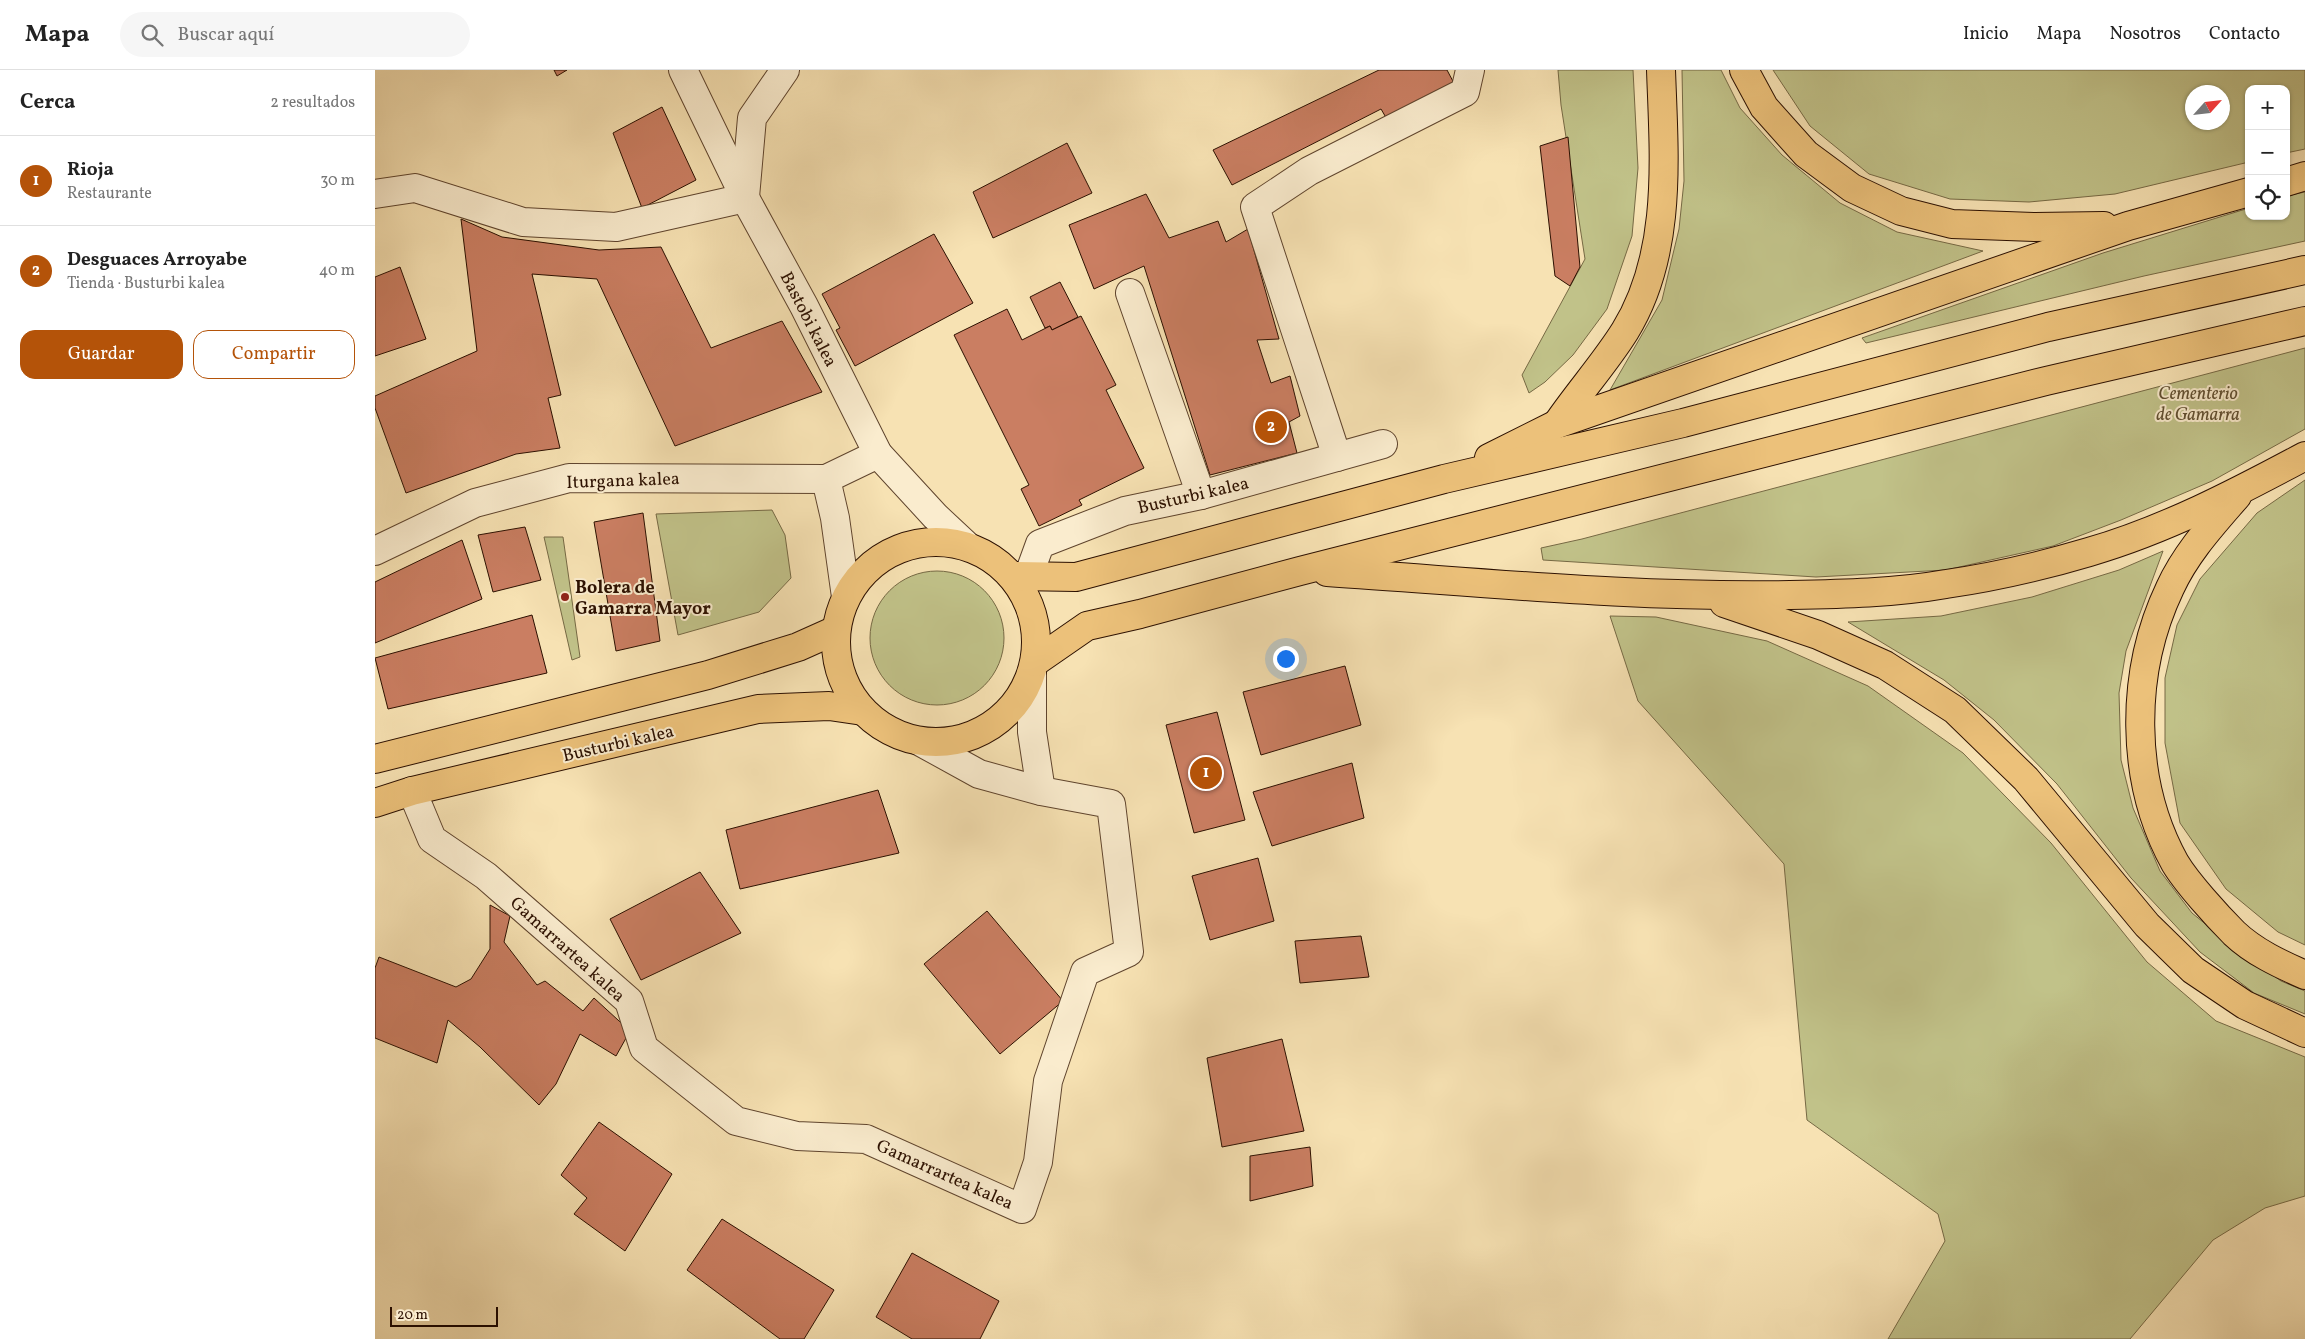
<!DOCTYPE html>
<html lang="es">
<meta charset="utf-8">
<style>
body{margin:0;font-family:Vollkorn,serif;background:#f6f6f6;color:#222}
.controls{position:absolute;right:15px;top:15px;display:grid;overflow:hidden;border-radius:10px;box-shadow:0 1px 4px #0004}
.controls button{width:45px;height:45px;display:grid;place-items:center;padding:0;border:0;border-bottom:1px solid #e0e0e0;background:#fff;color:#222;font:25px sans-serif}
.compass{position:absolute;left:1810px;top:15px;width:45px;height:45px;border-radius:50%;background:#fff;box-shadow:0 1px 4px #0004;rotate:63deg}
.scale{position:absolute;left:15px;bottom:12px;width:108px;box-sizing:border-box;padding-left:5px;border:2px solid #2c1000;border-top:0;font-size:14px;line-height:18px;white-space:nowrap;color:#2c1000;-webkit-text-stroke:4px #faecce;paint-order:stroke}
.you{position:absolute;left:910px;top:588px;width:18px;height:18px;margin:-12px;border:4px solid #fff;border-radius:50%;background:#1a73e8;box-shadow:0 0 0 8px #1a73e833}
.badge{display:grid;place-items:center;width:32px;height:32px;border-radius:50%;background:#b45309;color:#fff;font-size:16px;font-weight:700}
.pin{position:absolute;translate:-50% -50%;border:2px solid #fff;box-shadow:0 1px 5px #0006}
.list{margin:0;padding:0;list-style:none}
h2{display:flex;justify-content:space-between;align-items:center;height:65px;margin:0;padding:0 20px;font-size:21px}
h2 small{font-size:16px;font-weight:400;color:#767676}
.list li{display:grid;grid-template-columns:32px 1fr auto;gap:15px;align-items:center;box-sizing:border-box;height:90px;padding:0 20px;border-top:1px solid #e0e0e0}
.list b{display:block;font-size:19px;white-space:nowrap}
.list p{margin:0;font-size:16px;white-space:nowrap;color:#767676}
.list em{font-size:16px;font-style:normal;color:#767676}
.actions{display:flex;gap:10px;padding:15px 20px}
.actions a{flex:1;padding:11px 0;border:1px solid #b45309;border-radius:15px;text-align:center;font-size:18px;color:#b45309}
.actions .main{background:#b45309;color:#fff}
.icon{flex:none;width:28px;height:28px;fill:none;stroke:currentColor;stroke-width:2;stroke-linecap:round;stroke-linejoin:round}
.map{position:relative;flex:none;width:1930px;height:1269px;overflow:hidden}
header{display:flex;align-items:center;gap:30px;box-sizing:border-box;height:70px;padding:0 25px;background:#fff;border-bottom:1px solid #e0e0e0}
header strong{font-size:24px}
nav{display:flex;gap:28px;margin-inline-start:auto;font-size:18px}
.search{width:350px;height:45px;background:#f6f6f6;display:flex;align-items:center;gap:12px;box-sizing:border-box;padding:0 18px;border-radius:28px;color:#767676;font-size:19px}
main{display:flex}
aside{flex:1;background:#fff}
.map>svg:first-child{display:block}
.green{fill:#c1c289;stroke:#766944;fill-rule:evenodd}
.building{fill:#ca7e62;stroke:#2c1000}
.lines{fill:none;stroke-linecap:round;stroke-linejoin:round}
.minor-casing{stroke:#5f442d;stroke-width:30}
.highway-casing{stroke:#2c1000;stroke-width:30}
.minor{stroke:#faecce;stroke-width:28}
.highway{stroke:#ecc17a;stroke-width:28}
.poi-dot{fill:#8f2418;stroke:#faecce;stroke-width:2}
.labels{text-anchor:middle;stroke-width:4;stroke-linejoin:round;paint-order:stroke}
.street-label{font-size:18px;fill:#2c1000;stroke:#faecce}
.park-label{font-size:18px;font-style:italic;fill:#604e30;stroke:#faecce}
.poi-label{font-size:18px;font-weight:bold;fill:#2c1000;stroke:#faecce;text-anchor:start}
</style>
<header>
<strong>Mapa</strong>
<div class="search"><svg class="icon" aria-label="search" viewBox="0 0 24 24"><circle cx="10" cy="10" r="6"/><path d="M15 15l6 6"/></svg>Buscar aquí</div>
<nav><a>Inicio</a><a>Mapa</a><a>Nosotros</a><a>Contacto</a></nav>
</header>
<main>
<aside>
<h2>Cerca<small>2 resultados</small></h2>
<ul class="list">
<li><span class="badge">1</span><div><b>Rioja</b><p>Restaurante</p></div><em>30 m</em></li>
<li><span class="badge">2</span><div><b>Desguaces Arroyabe</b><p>Tienda · Busturbi kalea</p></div><em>40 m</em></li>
</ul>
<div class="actions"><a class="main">Guardar</a><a>Compartir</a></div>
</aside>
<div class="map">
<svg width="1930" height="1269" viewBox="0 0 1930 1269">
<rect width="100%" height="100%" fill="#f7e2b3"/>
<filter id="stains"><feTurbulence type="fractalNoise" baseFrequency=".004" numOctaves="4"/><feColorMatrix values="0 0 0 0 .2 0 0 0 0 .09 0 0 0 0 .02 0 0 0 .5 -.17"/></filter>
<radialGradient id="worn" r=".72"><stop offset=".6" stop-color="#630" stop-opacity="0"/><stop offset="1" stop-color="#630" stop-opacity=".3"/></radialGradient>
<!-- green -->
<g class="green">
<polygon points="1183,0 1258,0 1263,98 1257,166 1232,239 1198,285 1170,312 1154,323 1147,305 1210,189 1186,35"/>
<polygon points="1307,0 1346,0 1365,38 1407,85 1465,133 1522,162 1608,181 1235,320 1287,230 1304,159 1309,111"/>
<path d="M1398 0H1930V79L1911 83V19H1874V92L1740 124 1654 132 1575 129 1494 104 1435 56ZM1818 22H1848V52H1818Z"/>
<polygon points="1930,122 1930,171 1769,206 1491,273 1487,268 1728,183 1874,138 1874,146 1911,146 1911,126"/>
<polygon points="1930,278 1930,359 1837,411 1746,450 1678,476 1571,500 1441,507 1168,490 1166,478 1207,469"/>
<polygon points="1930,410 1930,875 1903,862 1851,819 1805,753 1790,673 1790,608 1802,555 1825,509 1882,443"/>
<polygon points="397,440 410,465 416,508 384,542 303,565 281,444"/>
<polygon points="169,467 188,467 205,587 197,590"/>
<polygon points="1788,481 1751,581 1744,623 1746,690 1758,738 1785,801 1817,843 1861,879 1906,911 1930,921 1930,944 1879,923 1825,882 1756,808 1682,714 1619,650 1569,610 1473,552 1566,546 1657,527 1744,500"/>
<circle cx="562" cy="568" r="67"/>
<polygon points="1235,546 1281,547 1392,571 1493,616 1588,683 1676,773 1772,892 1841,951 1930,987 1930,1126 1890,1138 1838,1170 1755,1269 1513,1269 1570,1171 1563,1144 1432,1050 1409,794 1263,631"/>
</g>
<!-- building -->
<g class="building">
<polygon points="179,0 192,0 182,6"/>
<polygon points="1004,0 1072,0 1081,17 1013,51 1006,39 857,115 838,80"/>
<polygon points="287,37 321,110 267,138 238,63"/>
<polygon points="1193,67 1205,197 1195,216 1180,206 1165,76"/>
<polygon points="692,73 717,123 618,168 598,122"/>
<polygon points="771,124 794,168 843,151 851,172 873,159 904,269 882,270 896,313 915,306 925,346 914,352 922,383 835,405 769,196 719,219 694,155"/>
<polygon points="86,149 127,167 224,180 286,177 336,278 407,251 447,322 300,376 222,209 157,204 186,325 173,328 185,378 141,384 31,423 0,338 0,326 102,281"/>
<polygon points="559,164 598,233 480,296 461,260 465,258 447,224"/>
<polygon points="25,197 51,269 0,286 0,207"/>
<polygon points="685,212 703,247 677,260 675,256 670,258 655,227"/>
<polygon points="632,239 647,270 675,256 677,260 706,246 741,315 731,320 769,398 704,430 707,435 664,456 646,419 654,415 579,265"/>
<polygon points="268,443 285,571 241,581 219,452"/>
<polygon points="150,457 166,510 118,522 103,465"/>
<polygon points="87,470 107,529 0,573 0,512"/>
<polygon points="157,545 172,603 13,639 0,588"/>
<polygon points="970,596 986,655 886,685 868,622"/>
<polygon points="842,642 870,750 819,763 791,655"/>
<polygon points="977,693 989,748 897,776 878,722"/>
<polygon points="503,720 524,783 365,819 351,760"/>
<polygon points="883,788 899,851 835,870 817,806"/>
<polygon points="325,802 366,863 266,910 235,849"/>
<polygon points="115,835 135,846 129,872 162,915 170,911 208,941 219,928 255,961 241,986 205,964 181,1014 164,1035 105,977 73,950 62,993 0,968 0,898 4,887 81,917 96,909 115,879"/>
<polygon points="612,841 688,931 625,984 549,894"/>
<polygon points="986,866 994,907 925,913 920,871"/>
<polygon points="907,969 929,1061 847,1077 832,988"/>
<polygon points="224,1052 297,1104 250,1181 199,1144 212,1128 186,1105"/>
<polygon points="935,1077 938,1116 875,1131 875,1086"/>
<polygon points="347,1149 459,1220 429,1269 405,1269 312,1200"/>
<polygon points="537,1183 624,1231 605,1269 537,1269 501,1247"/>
</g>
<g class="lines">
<!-- minor casing -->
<g class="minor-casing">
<g id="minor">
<polyline points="308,0 370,128 429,236 503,384 560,446 591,475"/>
<polyline points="0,124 40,118 148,152 241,157 370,128"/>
<polyline points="370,127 377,48 410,0"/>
<polyline points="755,223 826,425"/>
<polyline points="962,387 880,137 934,101 1090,22 1095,0"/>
<polyline points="451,409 460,448 471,527"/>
<polyline points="0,481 100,433 194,408 451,409 503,384"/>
<polyline points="653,507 665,474 750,441 826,425 1008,374"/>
<polyline points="657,603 657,662 666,721"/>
<polyline points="37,721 57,769 111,806 254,931 269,978 361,1051 422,1066 491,1069 647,1139 663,1092 673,1011 710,902 754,882 736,734 666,721 604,704 544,671"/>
</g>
</g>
<!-- highway casing -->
<g class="highway-casing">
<g id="highway">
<polyline points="1369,0 1389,37 1431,84 1477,118 1526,141 1577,154 1660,157 1729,156"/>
<polyline points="1911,112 1930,106"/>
<path d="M1182 354C1203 323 1230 293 1250 261 1298 183 1289 87 1286 0"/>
<polyline points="1114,388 1182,354 1753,156 1874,122"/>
<path d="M1862 426C1837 455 1811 483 1795 518 1755 602 1754 710 1800 793 1812 813 1842 846 1859 863 1879 882 1905 894 1930 905"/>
<circle cx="561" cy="572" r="100"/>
<path d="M952 502C1106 512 1261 528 1415 525 1467 524 1520 523 1571 514 1619 507 1667 496 1714 482 1790 460 1861 423 1930 386"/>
<polyline points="637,506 701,507 1069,409 1308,353 1673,257 1930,200"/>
<polyline points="1349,533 1443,565 1510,595 1580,640 1651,709 1772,855 1818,900 1870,935 1930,963"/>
<polyline points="660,592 712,556 765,544 925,501 1671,311 1930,251"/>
<polyline points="0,689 333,605 423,577 461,560"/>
<polyline points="0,733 37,721 383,639 454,636 488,641"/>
</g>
</g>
<!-- minor -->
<use href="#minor" class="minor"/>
<!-- highway -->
<use href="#highway" class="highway"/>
</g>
<!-- markers -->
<circle class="poi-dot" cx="190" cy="527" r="5"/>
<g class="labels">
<!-- street labels -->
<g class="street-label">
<text transform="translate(434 249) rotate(63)" y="6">Bastobi kalea</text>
<text transform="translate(248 410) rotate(-2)" y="6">Iturgana kalea</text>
<text transform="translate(818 425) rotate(-13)" y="6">Busturbi kalea</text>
<text transform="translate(243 673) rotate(-13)" y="6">Busturbi kalea</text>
<text transform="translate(193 879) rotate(42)" y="6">Gamarrartea kalea</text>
<text transform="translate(570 1104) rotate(24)" y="6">Gamarrartea kalea</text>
</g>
<!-- park labels -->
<g class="park-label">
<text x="1823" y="329">Cementerio<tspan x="1823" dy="21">de Gamarra</tspan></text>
</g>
<!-- poi labels -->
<g class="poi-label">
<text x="200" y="523">Bolera de<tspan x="200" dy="21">Gamarra Mayor</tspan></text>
</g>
</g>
<rect width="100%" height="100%" filter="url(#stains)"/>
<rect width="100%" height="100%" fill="url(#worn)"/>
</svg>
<div class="controls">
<button>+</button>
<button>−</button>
<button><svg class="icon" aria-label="locate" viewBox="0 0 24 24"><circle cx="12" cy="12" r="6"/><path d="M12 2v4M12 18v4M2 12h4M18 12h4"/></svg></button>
</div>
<svg class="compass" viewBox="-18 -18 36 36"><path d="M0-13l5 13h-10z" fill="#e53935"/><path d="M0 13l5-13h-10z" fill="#767676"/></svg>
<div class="scale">20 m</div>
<div class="you"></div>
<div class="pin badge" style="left:831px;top:703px">1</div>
<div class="pin badge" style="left:896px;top:357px">2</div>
</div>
</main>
